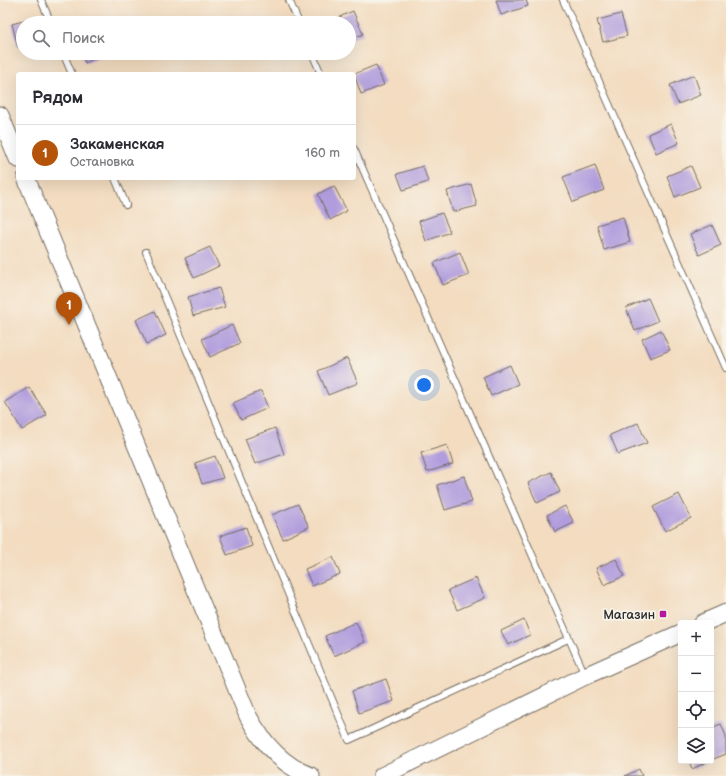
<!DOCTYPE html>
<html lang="ru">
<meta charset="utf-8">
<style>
body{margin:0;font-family:"Balsamiq Sans",sans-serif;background:#f7f7f7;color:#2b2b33}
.controls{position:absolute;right:12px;bottom:12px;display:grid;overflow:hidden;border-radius:4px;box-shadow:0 4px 16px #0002}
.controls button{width:36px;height:36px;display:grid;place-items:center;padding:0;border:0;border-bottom:1px solid #e1e1e2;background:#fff;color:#2b2b33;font:20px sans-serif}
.you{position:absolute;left:424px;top:385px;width:14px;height:14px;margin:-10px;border:3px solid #fff;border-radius:50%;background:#1a73e8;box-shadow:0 0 0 6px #1a73e833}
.badge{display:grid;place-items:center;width:26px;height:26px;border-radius:50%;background:#b45309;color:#fff;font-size:13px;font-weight:700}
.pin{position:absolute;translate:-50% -33px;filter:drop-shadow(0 1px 2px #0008)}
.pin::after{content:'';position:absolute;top:21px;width:14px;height:12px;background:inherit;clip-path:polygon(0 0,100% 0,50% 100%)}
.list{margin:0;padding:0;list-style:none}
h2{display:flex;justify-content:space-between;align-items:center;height:52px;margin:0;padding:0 16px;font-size:17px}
h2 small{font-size:13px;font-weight:400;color:#7c7c81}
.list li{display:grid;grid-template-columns:26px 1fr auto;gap:12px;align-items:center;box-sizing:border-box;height:56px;padding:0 16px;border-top:1px solid #e1e1e2}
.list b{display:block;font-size:15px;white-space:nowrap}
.list p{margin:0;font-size:13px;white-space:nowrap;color:#7c7c81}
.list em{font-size:13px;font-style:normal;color:#7c7c81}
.icon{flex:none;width:22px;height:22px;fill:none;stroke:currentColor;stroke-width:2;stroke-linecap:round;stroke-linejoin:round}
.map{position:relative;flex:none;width:726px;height:776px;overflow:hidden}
.search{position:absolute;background:#fff;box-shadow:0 4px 16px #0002;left:16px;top:16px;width:340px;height:44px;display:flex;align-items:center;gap:10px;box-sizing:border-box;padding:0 14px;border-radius:22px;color:#7c7c81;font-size:15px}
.panel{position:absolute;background:#fff;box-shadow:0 4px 16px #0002;left:16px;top:72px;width:340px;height:108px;border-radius:4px}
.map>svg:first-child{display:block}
.building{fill:#b19ddd}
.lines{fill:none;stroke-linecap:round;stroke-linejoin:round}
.service-casing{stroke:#71695f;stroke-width:8}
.secondary-casing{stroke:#71695f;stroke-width:19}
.service{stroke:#fff;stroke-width:6}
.secondary{stroke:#fff;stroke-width:17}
.poi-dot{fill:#b5179e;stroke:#f7f3e8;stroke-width:1.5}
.labels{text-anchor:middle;stroke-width:3.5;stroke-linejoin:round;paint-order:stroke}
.poi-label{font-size:13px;fill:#2b2b2b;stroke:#f7f3e8;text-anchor:end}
</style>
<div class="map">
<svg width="726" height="776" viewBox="0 0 726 776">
<rect width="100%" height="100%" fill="#f7f3e8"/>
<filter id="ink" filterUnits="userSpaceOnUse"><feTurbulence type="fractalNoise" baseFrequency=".025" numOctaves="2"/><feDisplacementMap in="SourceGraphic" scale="8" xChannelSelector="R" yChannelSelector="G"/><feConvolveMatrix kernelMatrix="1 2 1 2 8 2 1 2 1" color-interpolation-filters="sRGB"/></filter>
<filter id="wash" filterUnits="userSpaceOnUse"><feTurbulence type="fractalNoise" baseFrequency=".012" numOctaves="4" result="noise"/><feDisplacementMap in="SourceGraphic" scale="16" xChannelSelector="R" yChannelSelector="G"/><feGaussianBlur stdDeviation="0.9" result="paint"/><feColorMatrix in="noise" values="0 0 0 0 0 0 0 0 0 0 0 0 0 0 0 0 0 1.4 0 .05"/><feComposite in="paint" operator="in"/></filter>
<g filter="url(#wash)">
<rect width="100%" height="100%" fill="#f3dcc0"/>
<g id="blocks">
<!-- building -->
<g class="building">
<polygon points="496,0 526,0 528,6 501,15"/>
<polygon points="353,11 363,34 349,40 349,23 326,23"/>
<polygon points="621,14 627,36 603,42 597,20"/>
<polygon points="37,17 39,23 23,23 23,46 18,47 12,24"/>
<polygon points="92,19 94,23 82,23"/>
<polygon points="81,53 107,53 85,63"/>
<polygon points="376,65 384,85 361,94 354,74"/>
<polygon points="694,75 701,95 678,104 670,85"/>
<polygon points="671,124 679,143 656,153 648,134"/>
<polygon points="595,165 604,190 573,202 563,177"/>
<polygon points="423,166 428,182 403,190 397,174"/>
<polygon points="691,166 700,187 675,197 667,176"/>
<polygon points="471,184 477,206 453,212 447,191"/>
<polygon points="334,186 347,211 330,220 318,194"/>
<polygon points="442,213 450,232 426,241 419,221"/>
<polygon points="623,217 630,242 604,250 597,225"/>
<polygon points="712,225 721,245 699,255 690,234"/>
<polygon points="210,247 219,266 194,278 185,258"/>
<polygon points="460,252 469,275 443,285 434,263"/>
<polygon points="219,288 225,307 193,316 188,297"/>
<polygon points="648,298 658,321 635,331 626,308"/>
<polygon points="155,311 166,335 147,344 136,320"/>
<polygon points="232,325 240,343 210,357 202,339"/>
<polygon points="661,330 670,350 650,358 642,339"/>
<polygon points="347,358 358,383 328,395 318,371"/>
<polygon points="510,365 518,384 491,396 483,377"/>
<polygon points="29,387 47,415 22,430 5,402"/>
<polygon points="261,391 268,408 241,420 233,403"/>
<polygon points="638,423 647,443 618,454 610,435"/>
<polygon points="275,428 284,454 255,464 245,439"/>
<polygon points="447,445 453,464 427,472 421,453"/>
<polygon points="215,456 223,478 202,484 195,463"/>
<polygon points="551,472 560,492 537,503 528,483"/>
<polygon points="464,476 472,502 445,510 437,485"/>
<polygon points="679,494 691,518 665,531 653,507"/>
<polygon points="298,504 309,527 283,539 272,515"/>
<polygon points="565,506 574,523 555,532 547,515"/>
<polygon points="246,527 252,546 227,555 220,536"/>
<polygon points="333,557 340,574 312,586 305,569"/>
<polygon points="616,559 624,576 604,585 596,568"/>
<polygon points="476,578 485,598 457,610 448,590"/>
<polygon points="524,620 530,635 508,645 501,631"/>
<polygon points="356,622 365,642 334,656 325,636"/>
<polygon points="386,679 394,701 359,713 352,691"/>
<polygon points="721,724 726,736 726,754 711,760 711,728"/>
<polygon points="689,761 709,761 692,769"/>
<polygon points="639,769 642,776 625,776"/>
</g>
</g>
</g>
<g filter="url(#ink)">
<use href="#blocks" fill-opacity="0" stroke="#71695f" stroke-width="1"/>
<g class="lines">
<!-- service casing -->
<g class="service-casing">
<g id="service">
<polyline points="41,0 51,23"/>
<polyline points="289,0 299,23"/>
<polyline points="563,0 726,368"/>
<polyline points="63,53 72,74"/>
<polyline points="312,53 321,74"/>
<polyline points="354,149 585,675"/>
<polyline points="115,178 126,205"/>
<polyline points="146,252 349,740 568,639"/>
</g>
</g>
<!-- secondary casing -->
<g class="secondary-casing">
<g id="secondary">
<polyline points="0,115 18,159"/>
<path d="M26 178 248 716C262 742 283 766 311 776"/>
<polyline points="703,623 726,613"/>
<polyline points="382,776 585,676 681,633"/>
</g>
</g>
<!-- service -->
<use href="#service" class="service"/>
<!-- secondary -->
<use href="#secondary" class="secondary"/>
</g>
</g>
<!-- markers -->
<rect class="poi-dot" x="659" y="610" width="8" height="8" rx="2"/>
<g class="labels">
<!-- poi labels -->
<g class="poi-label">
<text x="655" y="619">Магазин</text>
</g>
</g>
</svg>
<div class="controls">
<button>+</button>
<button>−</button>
<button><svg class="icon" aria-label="locate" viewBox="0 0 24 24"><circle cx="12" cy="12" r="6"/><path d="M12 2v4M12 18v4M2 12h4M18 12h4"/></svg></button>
<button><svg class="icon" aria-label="layers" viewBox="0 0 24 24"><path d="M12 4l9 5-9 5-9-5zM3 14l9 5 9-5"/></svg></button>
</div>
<div class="you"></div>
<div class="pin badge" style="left:69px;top:325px">1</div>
<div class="search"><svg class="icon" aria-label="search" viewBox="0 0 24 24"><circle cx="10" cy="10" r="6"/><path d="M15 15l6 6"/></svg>Поиск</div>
<section class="panel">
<h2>Рядом<small></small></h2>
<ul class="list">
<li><span class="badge">1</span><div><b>Закаменская</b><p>Остановка</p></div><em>160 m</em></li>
</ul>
</section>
</div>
